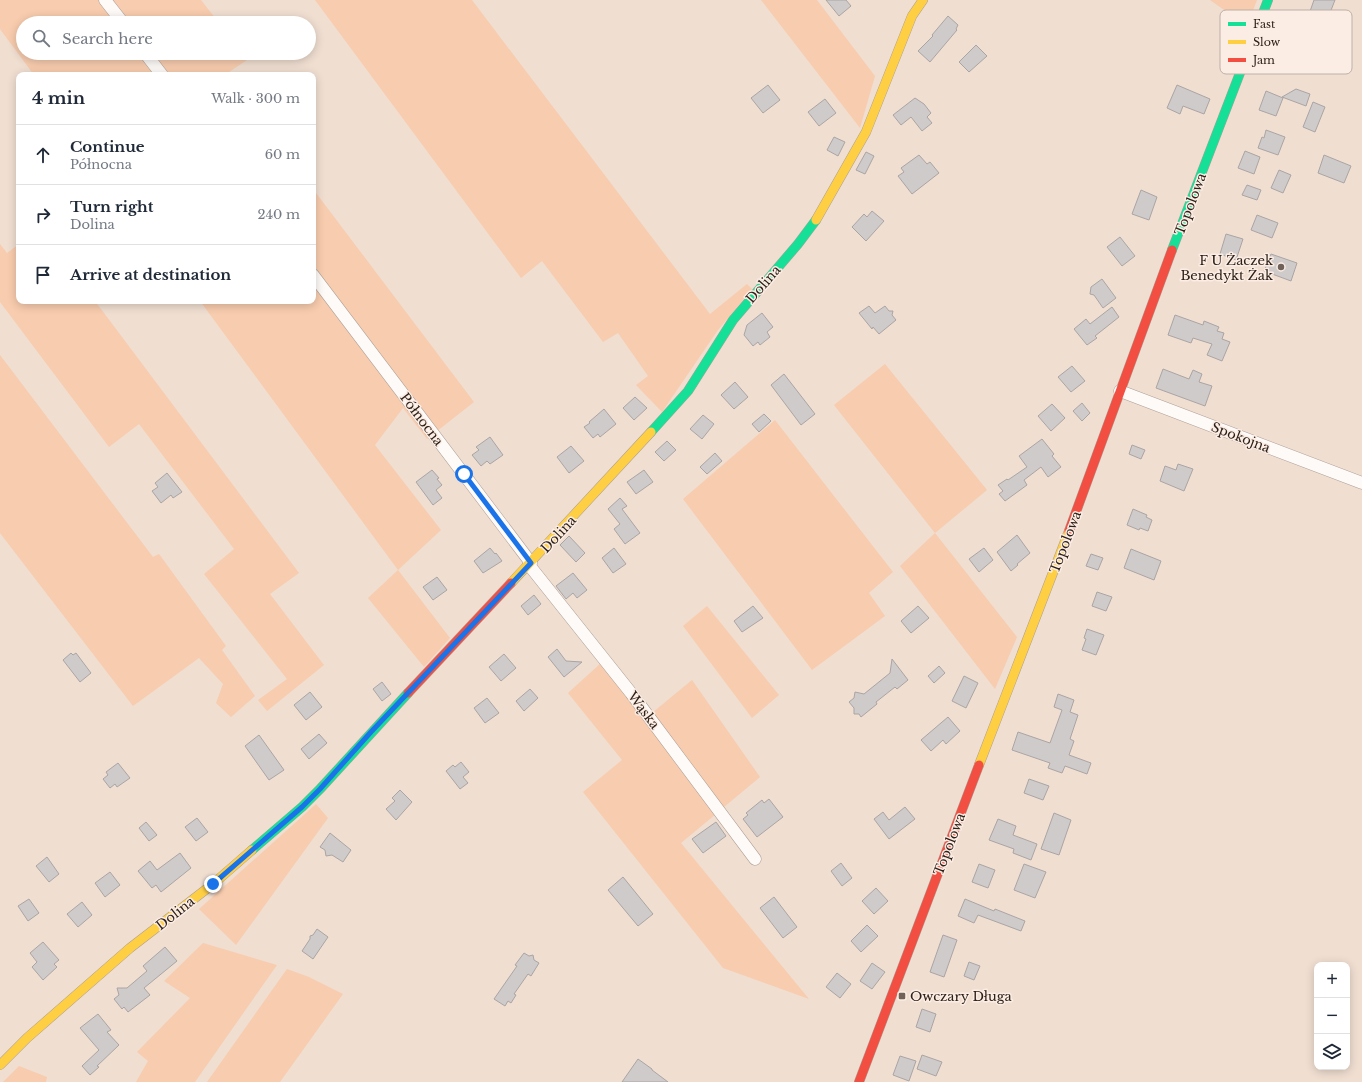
<!DOCTYPE html>
<meta charset="utf-8">
<style>
body{margin:0;font-family:"Libre Baskerville",serif;background:#f6f6f7;color:#1f2937}
.controls{position:absolute;right:12px;bottom:12px;display:grid;overflow:hidden;border-radius:8px;box-shadow:0 2px 10px #0003}
.controls button{width:36px;height:36px;display:grid;place-items:center;padding:0;border:0;border-bottom:1px solid #e0e1e3;background:#fff;color:#1f2937;font:20px sans-serif}
.stop{position:absolute;width:12px;height:12px;margin:-9px;border:3px solid #1a73e8;border-radius:50%;background:#fff}
.stop.end{background:#1a73e8;border-color:#fff;box-shadow:0 1px 4px #0008}
.list{margin:0;padding:0;list-style:none}
h2{display:flex;justify-content:space-between;align-items:center;height:52px;margin:0;padding:0 16px;font-size:17px}
h2 small{font-size:13px;font-weight:400;color:#747a83}
.list li{display:grid;grid-template-columns:26px 1fr auto;gap:12px;align-items:center;box-sizing:border-box;height:60px;padding:0 16px;border-top:1px solid #e0e1e3}
.list b{display:block;font-size:15px;white-space:nowrap}
.list p{margin:0;font-size:13px;white-space:nowrap;color:#747a83}
.list em{font-size:13px;font-style:normal;color:#747a83}
.icon{flex:none;width:22px;height:22px;fill:none;stroke:currentColor;stroke-width:2;stroke-linecap:round;stroke-linejoin:round}
.map{position:relative;flex:none;width:1362px;height:1082px;overflow:hidden}
.search{position:absolute;background:#fff;box-shadow:0 2px 10px #0003;left:16px;top:16px;width:300px;height:44px;display:flex;align-items:center;gap:10px;box-sizing:border-box;padding:0 14px;border-radius:22px;color:#747a83;font-size:15px}
.panel{position:absolute;background:#fff;box-shadow:0 2px 10px #0003;left:16px;top:72px;width:300px;height:232px;border-radius:8px}
.map>svg:first-child{display:block}
.green{fill:#f8ccae}
.building{fill:#cfcbca;stroke:#aaa5a4}
.lines{fill:none;stroke-linecap:round;stroke-linejoin:round}
.street-casing{stroke:#ad9f95;stroke-width:13}
.fast-casing{stroke:#ad9f95;stroke-width:10}
.slow-casing{stroke:#ad9f95;stroke-width:10}
.jam-casing{stroke:#ad9f95;stroke-width:10}
.street{stroke:#fdfaf8;stroke-width:12}
.fast{stroke:#16e098;stroke-width:9}
.slow{stroke:#ffcf43;stroke-width:9}
.jam{stroke:#f24e42;stroke-width:9}
.route{stroke:#1a73e8;stroke-width:5}
.poi-dot{fill:#716259;stroke:#fbede4;stroke-width:1.5}
.labels{text-anchor:middle;stroke-width:3;stroke-linejoin:round;paint-order:stroke}
.street-label{font-size:13px;fill:#2d2018;stroke:#fbede4}
.poi-label{font-size:13px;fill:#2d2018;stroke:#fbede4;text-anchor:end}
.key{fill:#fbede4;stroke:#bdb0a7;stroke-width:1}
.key-label{font-size:11px;fill:#2d2018}
</style>
<div class="map">
<svg width="1362" height="1082" viewBox="0 0 1362 1082">
<rect width="100%" height="100%" fill="#f0ded1"/>
<!-- green -->
<g class="green">
<polygon points="0,0 201,0 219,23 23,23 23,53 241,53 247,60 226,74 227,75 34,75 0,29"/>
<polygon points="315,0 472,0 710,314 747,284 752,289 718,330 662,412 636,385 648,376 618,333 603,342 542,261 521,278"/>
<polygon points="761,0 817,0 875,76 860,128"/>
<polygon points="1210,0 1257,0 1247,26"/>
<polygon points="313,189 474,402 427,439 403,408 375,445 441,530 398,570 450,638 424,667 368,598 398,570 200,301 313,301"/>
<polygon points="0,244 7,253 19,244 19,301 95,301 299,573 270,594 324,665 267,711 258,700 287,679 204,574 234,549 139,424 109,447 0,302"/>
<polygon points="0,355 153,557 159,554 226,646 222,650 255,696 231,717 216,703 223,684 199,658 133,706 0,533"/>
<polygon points="885,364 987,490 935,533 1017,637 995,689 900,566 935,533 834,405"/>
<polygon points="775,420 893,572 869,593 885,616 812,670 683,499"/>
<polygon points="707,606 779,695 752,718 683,626"/>
<polygon points="601,663 716,814 681,843 809,999 723,968 583,792 622,760 568,693"/>
<polygon points="692,680 760,777 724,807 652,713"/>
<polygon points="316,804 328,818 236,945 199,909"/>
<polygon points="203,943 277,965 195,1082 136,1082 148,1061 137,1052 190,998 164,981"/>
<polygon points="287,969 309,977 343,994 280,1082 207,1082"/>
<polygon points="19,1066 47,1077 46,1082 3,1082"/>
</g>
<!-- building -->
<g class="building">
<polygon points="826,0 846,0 851,6 839,16"/>
<polygon points="1314,0 1335,0 1321,36 1305,29 1310,17 1308,17"/>
<polygon points="948,16 958,25 956,29 957,30 930,62 918,51 933,36 932,35"/>
<polygon points="976,45 987,56 969,72 959,62"/>
<polygon points="768,85 780,100 763,113 751,98"/>
<polygon points="1177,85 1210,99 1204,114 1183,106 1180,114 1167,108"/>
<polygon points="1296,89 1310,94 1306,106 1282,97"/>
<polygon points="1266,91 1283,98 1276,116 1259,110"/>
<polygon points="915,98 924,104 931,113 927,117 932,123 922,131 911,117 901,125 893,115"/>
<polygon points="825,99 836,113 819,126 808,112"/>
<polygon points="1313,102 1325,107 1315,132 1303,127"/>
<polygon points="1266,130 1285,137 1278,155 1258,148 1262,137 1264,138"/>
<polygon points="834,137 845,142 838,156 827,150"/>
<polygon points="1245,151 1260,157 1254,174 1238,168"/>
<polygon points="866,152 874,156 865,174 856,170"/>
<polygon points="919,155 927,164 930,162 939,173 912,194 898,176 904,172 901,168"/>
<polygon points="1324,155 1351,166 1344,183 1318,173"/>
<polygon points="1279,170 1291,175 1283,193 1271,188"/>
<polygon points="1247,185 1261,190 1257,200 1242,195"/>
<polygon points="1141,190 1157,197 1149,220 1132,214"/>
<polygon points="872,211 884,221 866,241 852,227 864,214 867,217"/>
<polygon points="1257,215 1278,223 1272,238 1251,230"/>
<polygon points="1226,234 1243,239 1236,260 1220,254"/>
<polygon points="1120,237 1135,256 1122,266 1107,247"/>
<polygon points="1271,254 1297,263 1291,281 1264,271"/>
<polygon points="1102,279 1116,298 1103,308 1094,295 1090,294 1091,287"/>
<polygon points="869,306 875,313 885,306 889,311 893,311 892,315 896,320 879,334 873,327 872,329 859,313"/>
<polygon points="1112,307 1119,317 1095,336 1097,338 1087,345 1074,329 1086,319 1090,324"/>
<polygon points="762,313 773,327 767,332 770,337 760,345 758,342 753,346 744,335 747,325"/>
<polygon points="1175,315 1203,325 1204,321 1219,327 1217,331 1224,333 1222,339 1230,342 1222,361 1207,355 1212,344 1193,338 1191,343 1168,335"/>
<polygon points="1072,366 1085,381 1071,392 1058,377"/>
<polygon points="1163,369 1189,379 1193,370 1202,374 1199,382 1212,386 1205,406 1156,388"/>
<polygon points="784,374 815,414 801,425 771,385"/>
<polygon points="735,382 748,397 734,409 721,395"/>
<polygon points="635,397 647,408 634,420 623,408"/>
<polygon points="1082,403 1090,413 1082,421 1073,411"/>
<polygon points="1052,404 1065,418 1051,431 1038,416"/>
<polygon points="604,409 616,424 600,437 598,434 593,438 584,427 590,423 589,422"/>
<polygon points="764,414 771,421 759,432 752,424"/>
<polygon points="703,415 714,424 702,439 690,429"/>
<polygon points="490,437 503,455 490,464 487,461 481,466 472,455 479,450 476,447"/>
<polygon points="1042,439 1054,454 1052,456 1061,467 1048,477 1041,467 1024,480 1027,485 1005,501 999,494 1003,491 998,485 1007,479 1008,480 1027,467 1019,456"/>
<polygon points="667,441 676,450 664,461 655,452"/>
<polygon points="1132,445 1145,450 1141,459 1129,454"/>
<polygon points="571,446 584,461 569,473 557,457"/>
<polygon points="715,453 722,461 707,474 700,467"/>
<polygon points="1178,464 1193,469 1184,491 1160,481 1165,466 1176,470"/>
<polygon points="432,470 439,478 437,479 442,485 436,490 442,498 433,505 416,482"/>
<polygon points="644,470 653,482 636,494 627,482"/>
<polygon points="167,473 182,492 173,498 171,495 161,503 152,491 158,487 155,483"/>
<polygon points="620,498 627,506 622,509 640,533 625,544 614,529 620,524 608,509"/>
<polygon points="1133,509 1147,515 1146,517 1152,520 1148,531 1140,528 1139,530 1127,525"/>
<polygon points="1017,535 1030,553 1017,564 1018,565 1011,571 997,552"/>
<polygon points="569,536 585,553 576,562 560,545"/>
<polygon points="490,548 495,554 496,553 502,561 483,573 474,561"/>
<polygon points="614,548 626,564 613,573 602,558"/>
<polygon points="984,548 993,560 979,572 969,559"/>
<polygon points="1131,549 1161,561 1154,580 1124,568"/>
<polygon points="1091,554 1103,558 1098,570 1086,566"/>
<polygon points="573,573 587,590 577,598 573,593 566,599 556,586"/>
<polygon points="437,577 447,590 433,600 423,587"/>
<polygon points="1097,592 1112,597 1106,611 1092,606"/>
<polygon points="534,595 541,604 528,615 521,606"/>
<polygon points="753,606 763,618 742,632 734,621"/>
<polygon points="918,606 929,618 911,633 901,621"/>
<polygon points="1087,629 1104,635 1096,655 1082,650 1086,639 1084,638"/>
<polygon points="557,649 566,661 582,662 564,677 548,657"/>
<polygon points="71,653 73,655 76,653 91,673 80,682 63,660"/>
<polygon points="504,654 516,668 501,681 489,667"/>
<polygon points="892,659 908,680 897,689 895,687 876,702 877,704 861,717 859,714 854,714 854,708 849,702 854,698 855,692 864,694 890,673"/>
<polygon points="939,666 945,673 934,683 928,676"/>
<polygon points="964,676 978,683 966,708 952,701"/>
<polygon points="382,682 391,694 382,701 373,689"/>
<polygon points="530,689 538,698 524,711 516,701"/>
<polygon points="310,692 322,707 306,720 294,705"/>
<polygon points="1058,694 1074,700 1070,712 1078,715 1070,739 1074,741 1069,755 1091,763 1087,774 1065,766 1062,773 1048,768 1050,763 1012,750 1018,732 1050,743 1062,710 1054,707"/>
<polygon points="487,698 499,713 485,723 474,708"/>
<polygon points="948,717 960,731 946,744 943,740 931,751 921,740"/>
<polygon points="319,734 327,743 309,759 301,749"/>
<polygon points="259,735 284,770 269,780 245,746"/>
<polygon points="461,762 469,772 463,777 468,783 460,789 446,771 453,765 455,767"/>
<polygon points="118,763 130,778 117,787 115,784 110,788 103,779 108,775 106,772"/>
<polygon points="1029,779 1049,786 1043,800 1024,793"/>
<polygon points="400,790 412,802 396,820 386,809 395,801 392,798"/>
<polygon points="769,799 783,817 757,837 743,819 748,815 746,813 762,800 764,803"/>
<polygon points="905,807 915,819 889,839 874,819 883,812 889,820"/>
<polygon points="1054,813 1071,820 1059,855 1041,849"/>
<polygon points="197,818 208,832 196,841 185,827"/>
<polygon points="998,819 1016,826 1013,835 1037,844 1031,860 1013,853 1014,849 989,840"/>
<polygon points="146,822 157,835 149,841 139,828"/>
<polygon points="716,822 726,836 703,853 692,839"/>
<polygon points="330,833 351,850 343,862 332,855 326,856 325,850 320,847"/>
<polygon points="180,853 191,868 161,892 156,885 152,888 138,871 150,861 157,870"/>
<polygon points="47,857 59,874 49,882 36,866"/>
<polygon points="841,863 852,878 842,886 831,871"/>
<polygon points="979,864 995,870 988,888 972,882"/>
<polygon points="1024,864 1046,872 1035,898 1014,890"/>
<polygon points="110,872 120,885 105,897 95,883"/>
<polygon points="623,877 653,914 638,926 608,890"/>
<polygon points="876,888 888,901 874,914 862,901"/>
<polygon points="774,897 797,927 783,938 760,908"/>
<polygon points="29,899 39,913 28,921 18,906"/>
<polygon points="965,899 994,911 995,909 1025,921 1021,931 978,915 974,923 958,916"/>
<polygon points="82,902 92,915 78,927 67,914"/>
<polygon points="867,925 878,936 861,952 851,941"/>
<polygon points="317,929 328,937 313,959 302,951 310,939 310,936 313,935"/>
<polygon points="943,935 957,940 944,977 930,972"/>
<polygon points="43,942 59,960 54,964 57,967 43,980 32,967 37,962 30,953"/>
<polygon points="165,947 177,961 144,988 150,995 128,1012 124,1007 122,1009 114,999 119,995 117,988 127,988 147,971 143,966"/>
<polygon points="524,953 529,956 533,955 534,960 539,963 531,976 528,974 514,994 516,995 511,1003 508,1001 505,1006 494,999 517,966 515,965"/>
<polygon points="969,962 980,966 974,980 964,976"/>
<polygon points="872,963 885,972 872,989 860,981"/>
<polygon points="837,973 851,984 840,998 826,987"/>
<polygon points="922,1009 936,1014 930,1032 916,1027"/>
<polygon points="98,1014 111,1030 107,1032 119,1045 97,1066 99,1067 90,1075 82,1066 99,1050 80,1028"/>
<polygon points="922,1055 942,1062 936,1076 917,1069"/>
<polygon points="900,1056 916,1061 909,1081 893,1075"/>
<polygon points="638,1059 652,1069 652,1070 668,1082 622,1082"/>
</g>
<g class="lines">
<!-- street casing -->
<g class="street-casing">
<g id="street">
<polyline points="105,0 123,23"/>
<polyline points="145,53 162,75"/>
<polyline points="313,275 531,563"/>
<polyline points="1120,391 1362,483"/>
<polyline points="529,565 631,693 755,859"/>
</g>
</g>
<!-- fast casing -->
<g class="fast-casing">
<g id="fast">
<polyline points="1172,250 1268,0"/>
<polyline points="651,432 688,391 733,320 798,244 816,220"/>
<polyline points="252,850 302,807 320,789 408,693"/>
</g>
</g>
<!-- slow casing -->
<g class="slow-casing">
<g id="slow">
<polyline points="816,220 866,132 912,16 923,0"/>
<polyline points="511,583 651,432"/>
<polyline points="979,765 1069,531"/>
<polyline points="0,1065 27,1038 130,948 213,884 252,850"/>
</g>
</g>
<!-- jam casing -->
<g class="jam-casing">
<g id="jam">
<polyline points="1069,531 1172,250"/>
<polyline points="408,693 511,583"/>
<polyline points="859,1082 979,765"/>
</g>
</g>
<!-- street -->
<use href="#street" class="street"/>
<!-- fast -->
<use href="#fast" class="fast"/>
<!-- slow -->
<use href="#slow" class="slow"/>
<!-- jam -->
<use href="#jam" class="jam"/>
</g>
<g class="lines">
<!-- route -->
<polyline class="route" points="213,884 302,807 320,789 371,732 531,563 464,474"/>
</g>
<!-- markers -->
<g class="poi-dot">
<circle cx="1281" cy="267" r="4"/>
<rect x="898" y="992" width="8" height="8" rx="2"/>
</g>
<g class="labels">
<!-- street labels -->
<g class="street-label">
<text transform="translate(1190 204) rotate(-69)" y="5">Topolowa</text>
<text transform="translate(763 284) rotate(-49)" y="5">Dolina</text>
<text transform="translate(422 419) rotate(53)" y="5">Północna</text>
<text transform="translate(1241 437) rotate(21)" y="5">Spokojna</text>
<text transform="translate(558 534) rotate(-47)" y="5">Dolina</text>
<text transform="translate(1065 542) rotate(-69)" y="5">Topolowa</text>
<text transform="translate(644 710) rotate(53)" y="5">Wąska</text>
<text transform="translate(949 844) rotate(-69)" y="5">Topolowa</text>
<text transform="translate(175 913) rotate(-38)" y="5">Dolina</text>
</g>
<!-- poi labels -->
<g class="poi-label">
<text x="1273" y="265">F U Żaczek<tspan x="1273" dy="15">Benedykt Żak</tspan></text>
<text x="910" y="1001" text-anchor="start">Owczary Długa</text>
</g>
</g>
<!-- legend -->
<rect x="1220" y="10" width="132" height="64" rx="6" class="key"/>
<rect x="1228" y="22" width="18" height="4" fill="#16e098"/>
<rect x="1228" y="40" width="18" height="4" fill="#ffcf43"/>
<rect x="1228" y="58" width="18" height="4" fill="#f24e42"/>
<g class="key-label">
<text x="1253" y="28">Fast</text>
<text x="1253" y="46">Slow</text>
<text x="1253" y="64">Jam</text>
</g>
</svg>
<div class="controls">
<button>+</button>
<button>−</button>
<button><svg class="icon" aria-label="layers" viewBox="0 0 24 24"><path d="M12 4l9 5-9 5-9-5zM3 14l9 5 9-5"/></svg></button>
</div>
<div class="stop" style="left:464px;top:474px"></div>
<div class="stop end" style="left:213px;top:884px"></div>
<div class="search"><svg class="icon" aria-label="search" viewBox="0 0 24 24"><circle cx="10" cy="10" r="6"/><path d="M15 15l6 6"/></svg>Search here</div>
<section class="panel">
<h2>4 min<small>Walk · 300 m</small></h2>
<ul class="list">
<li><svg class="icon" aria-label="ahead" viewBox="0 0 24 24"><path d="M12 20V5M6 11l6-6 6 6"/></svg><div><b>Continue</b><p>Północna</p></div><em>60 m</em></li>
<li><svg class="icon" aria-label="right" viewBox="0 0 24 24"><path d="M7 20v-9h11M14 6l5 5-5 5"/></svg><div><b>Turn right</b><p>Dolina</p></div><em>240 m</em></li>
<li><svg class="icon" aria-label="arrive" viewBox="0 0 24 24"><path d="M6 21V4h12l-3 4 3 4H6"/></svg><div><b>Arrive at destination</b></div></li>
</ul>
</section>
</div>
